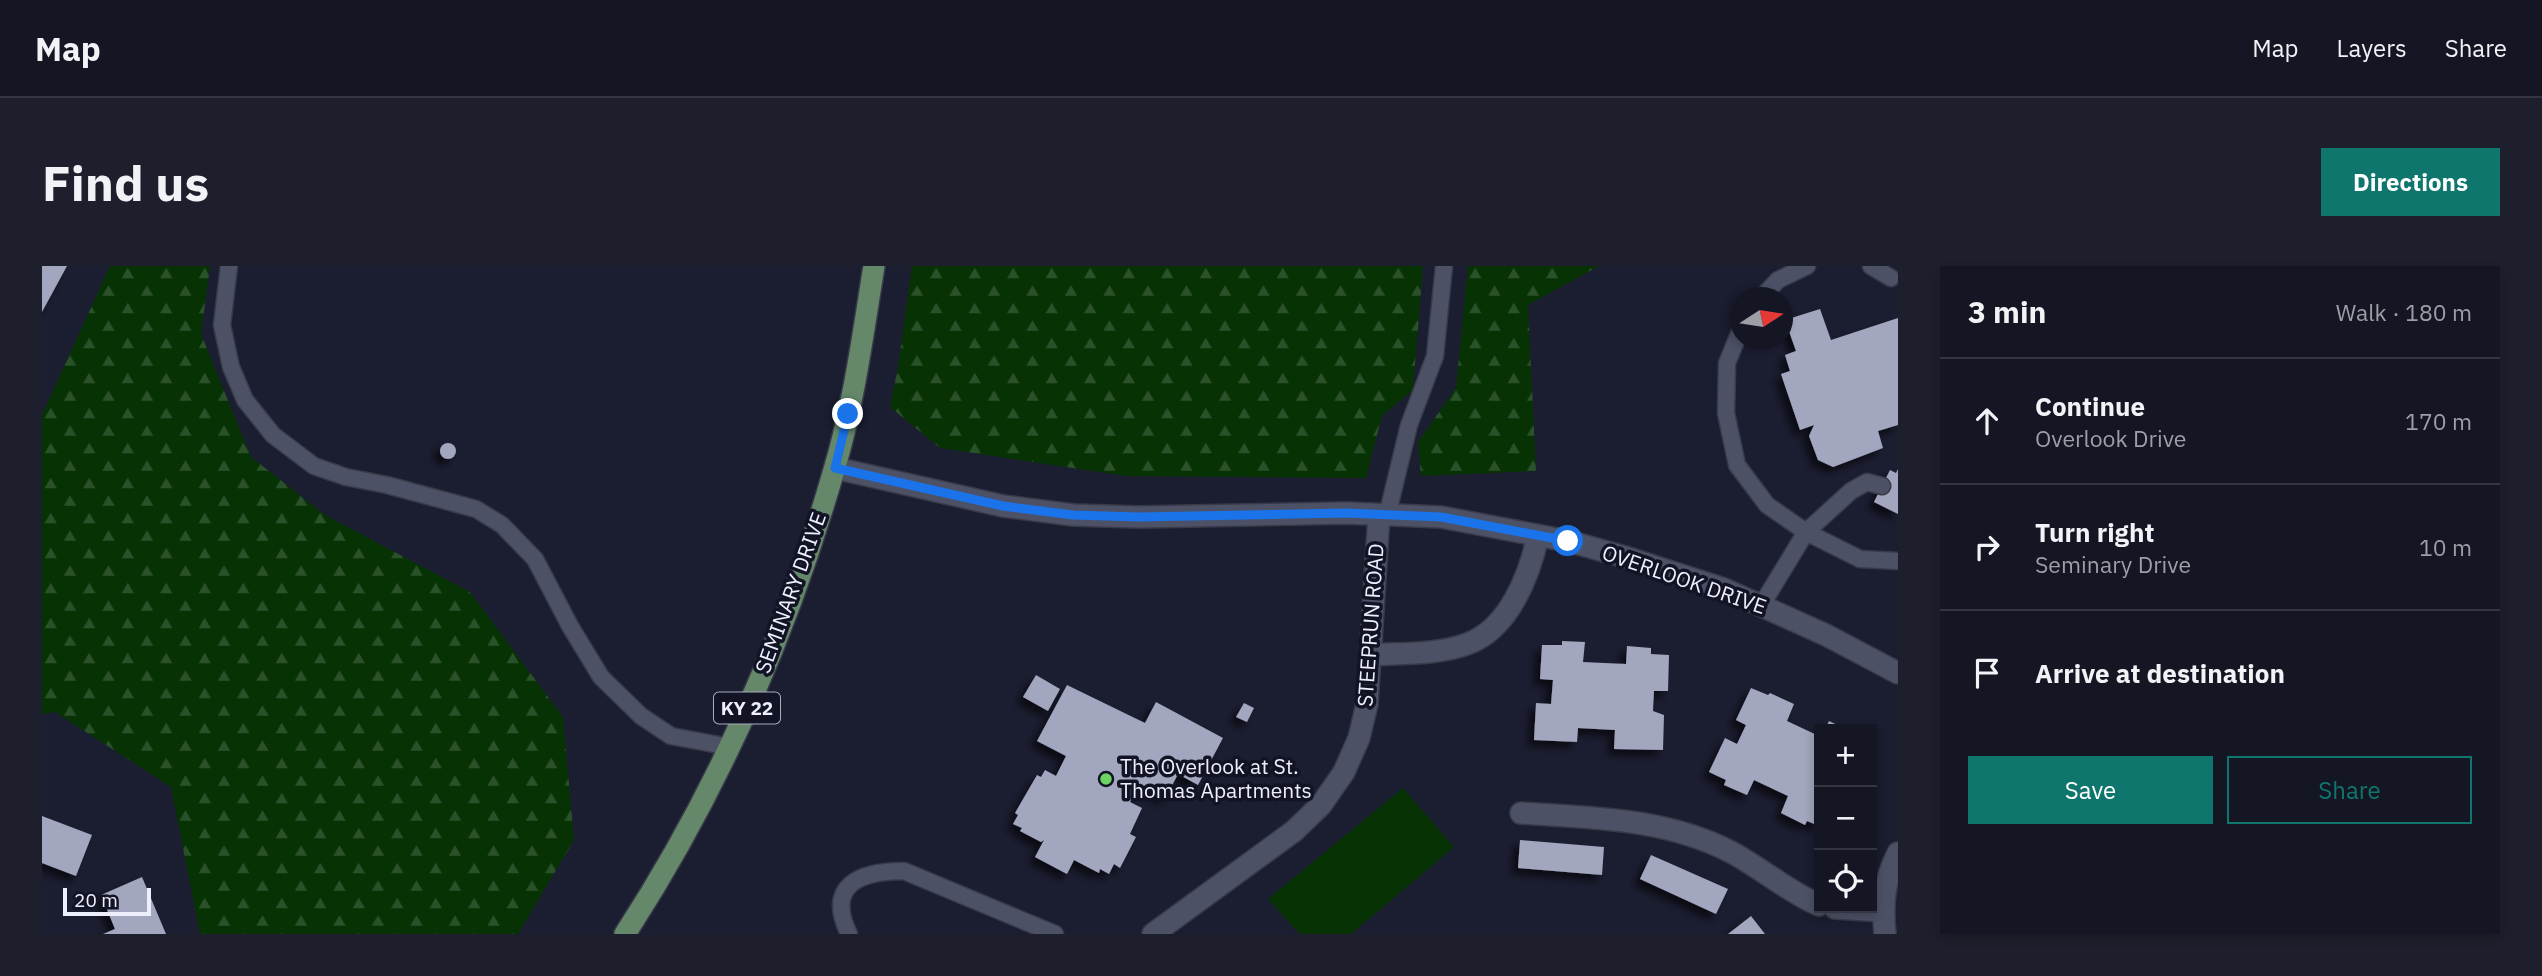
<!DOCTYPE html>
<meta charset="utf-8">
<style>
body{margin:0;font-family:"IBM Plex Sans",sans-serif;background:#1d1f2c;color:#f1f3f6}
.controls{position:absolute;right:21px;bottom:21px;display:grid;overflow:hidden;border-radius:0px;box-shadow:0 4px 10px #0003}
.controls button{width:63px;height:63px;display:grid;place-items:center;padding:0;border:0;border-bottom:2px solid #333541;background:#141624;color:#f1f3f6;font:35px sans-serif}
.compass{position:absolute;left:1688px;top:21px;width:63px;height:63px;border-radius:50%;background:#141624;box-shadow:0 4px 10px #0003;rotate:78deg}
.scale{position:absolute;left:21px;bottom:18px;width:88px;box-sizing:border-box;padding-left:7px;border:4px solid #edeffc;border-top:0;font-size:19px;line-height:24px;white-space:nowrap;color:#edeffc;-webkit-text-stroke:5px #121426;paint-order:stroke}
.stop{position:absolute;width:21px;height:21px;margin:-16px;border:5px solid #1a73e8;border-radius:50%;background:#fff}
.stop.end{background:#1a73e8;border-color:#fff;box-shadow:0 2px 7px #0008}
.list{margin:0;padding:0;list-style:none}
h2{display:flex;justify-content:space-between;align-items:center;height:91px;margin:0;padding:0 28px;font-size:30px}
h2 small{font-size:23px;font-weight:400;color:#9d9fa6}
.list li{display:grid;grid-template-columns:46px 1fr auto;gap:21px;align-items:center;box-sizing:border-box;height:126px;padding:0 28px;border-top:2px solid #333541}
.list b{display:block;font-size:26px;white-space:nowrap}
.list p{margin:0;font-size:23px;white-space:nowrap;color:#9d9fa6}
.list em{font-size:23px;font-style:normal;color:#9d9fa6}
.actions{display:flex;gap:14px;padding:21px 28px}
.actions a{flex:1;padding:16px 0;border:2px solid #0f766e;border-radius:0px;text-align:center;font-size:24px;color:#0f766e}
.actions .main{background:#0f766e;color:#fff}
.icon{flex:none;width:38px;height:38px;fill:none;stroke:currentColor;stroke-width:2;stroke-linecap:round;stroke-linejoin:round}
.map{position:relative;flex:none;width:1856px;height:668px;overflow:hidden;border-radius:0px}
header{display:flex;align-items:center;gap:42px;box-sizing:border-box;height:98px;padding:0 35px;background:#141624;border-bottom:2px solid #333541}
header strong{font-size:33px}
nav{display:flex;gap:38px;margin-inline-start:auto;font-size:24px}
.intro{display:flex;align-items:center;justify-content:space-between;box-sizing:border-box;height:168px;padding:0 42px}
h1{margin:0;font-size:49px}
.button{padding:18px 32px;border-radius:0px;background:#0f766e;color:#fff;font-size:24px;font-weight:700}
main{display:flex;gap:42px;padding:0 42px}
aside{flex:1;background:#141624;border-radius:0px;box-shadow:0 4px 10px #0003}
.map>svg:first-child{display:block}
.forest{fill:url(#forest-firs)}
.garden{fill:#073304}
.building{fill:#a2a6be;filter:url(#shadow)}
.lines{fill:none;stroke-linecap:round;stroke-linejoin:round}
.lane-casing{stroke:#393a49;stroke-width:19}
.street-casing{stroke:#393a49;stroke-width:24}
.primary-casing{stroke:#393a49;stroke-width:24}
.lane{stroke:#4d5166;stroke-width:16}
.street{stroke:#4d5166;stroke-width:21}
.primary{stroke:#65886b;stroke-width:21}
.route{stroke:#1a73e8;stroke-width:9}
.poi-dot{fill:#6cd362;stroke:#121426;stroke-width:2.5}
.labels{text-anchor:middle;stroke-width:7;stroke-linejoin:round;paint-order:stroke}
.shield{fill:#121426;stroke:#abadbc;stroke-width:2}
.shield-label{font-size:19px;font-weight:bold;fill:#edeffc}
.street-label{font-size:21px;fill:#edeffc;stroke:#121426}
.poi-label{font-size:21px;fill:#edeffc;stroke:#121426;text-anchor:start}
</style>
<header>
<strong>Map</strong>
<nav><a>Map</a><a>Layers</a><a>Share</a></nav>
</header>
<div class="intro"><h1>Find us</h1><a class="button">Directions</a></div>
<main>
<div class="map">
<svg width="1856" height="668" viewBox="0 0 1856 668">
<defs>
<pattern id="forest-firs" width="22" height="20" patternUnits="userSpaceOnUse" patternTransform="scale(1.75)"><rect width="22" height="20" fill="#073304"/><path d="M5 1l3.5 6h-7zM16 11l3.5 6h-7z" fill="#2b512a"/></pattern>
<filter id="shadow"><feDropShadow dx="-6" dy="6" stdDeviation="3.5" flood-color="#0009"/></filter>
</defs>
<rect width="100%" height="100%" fill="#1b1d30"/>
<!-- forest -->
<g class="forest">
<polygon points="68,0 168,0 159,68 209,191 283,249 428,326 521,451 532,574 476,668 158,668 129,521 13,446 0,448 0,149"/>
<polygon points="870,0 1381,0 1371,124 1340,150 1324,212 1084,210 898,182 848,141 856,101"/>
<polygon points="1426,0 1557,0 1486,39 1494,205 1379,210 1376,176 1414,122"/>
</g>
<!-- garden -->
<polygon class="garden" points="1361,522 1412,581 1309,668 1258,668 1226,633"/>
<!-- building -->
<g class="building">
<polygon points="0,0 25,0 0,46"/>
<polygon points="1778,43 1789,74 1856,52 1856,159 1836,165 1841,182 1791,201 1776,194 1767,170 1772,159 1758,164 1739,108 1748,105 1743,89 1754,85 1743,54"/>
<circle cx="406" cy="185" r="8"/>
<polygon points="1856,203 1856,248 1832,236 1848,204 1854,207"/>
<polygon points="1520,375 1543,376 1541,396 1584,398 1585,380 1609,382 1609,388 1627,389 1626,425 1612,425 1611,445 1622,449 1621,484 1572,483 1573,464 1536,462 1535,476 1492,474 1494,437 1509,438 1511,414 1498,413 1500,379 1520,379"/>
<polygon points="994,409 1018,423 1006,445 981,431"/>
<polygon points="1025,419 1103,457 1114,436 1181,472 1156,519 1136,508 1123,533 1097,519 1088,536 1100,542 1088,568 1094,571 1078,602 1072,598 1067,608 1058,603 1057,607 1032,594 1025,608 993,591 1002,574 999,576 978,565 980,562 971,558 976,549 973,547 995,509 999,511 1003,504 1014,510 1024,490 995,475"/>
<polygon points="1709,422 1726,429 1728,427 1752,438 1745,455 1777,470 1777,560 1765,555 1763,559 1739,547 1746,530 1712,514 1705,529 1682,519 1684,514 1667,506 1683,472 1695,478 1704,459 1694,454"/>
<polygon points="1202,437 1212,442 1205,456 1194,451"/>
<polygon points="1787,455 1804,463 1783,463"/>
<polygon points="0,550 50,569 34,610 0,597"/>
<polygon points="1478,574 1562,581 1560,609 1476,602"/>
<polygon points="1609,589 1686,623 1674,648 1598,613"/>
<polygon points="100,611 124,668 61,668 73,663 59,629"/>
<polygon points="1709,650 1723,668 1686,668"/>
</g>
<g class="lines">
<!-- lane casing -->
<g class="lane-casing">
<g id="lane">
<polyline points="187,0 180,59 189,101 203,134 231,169 272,200 304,211 345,219 434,243 460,259 493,293 528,360 559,411 599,450 629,470 688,481"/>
<polyline points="1829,0 1849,12"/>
<polyline points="1719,32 1736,14 1765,0"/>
<polyline points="1699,63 1685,97 1684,147 1695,199 1725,239 1764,266 1809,225 1825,216 1840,220"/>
<polyline points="1345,250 1367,159 1393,90 1402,0"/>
<polyline points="1719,340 1764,266 1818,293 1856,295"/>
<path d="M807 668C783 619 818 605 862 605L1013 668"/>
</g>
</g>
<!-- street casing -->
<g class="street-casing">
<g id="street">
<polyline points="793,202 961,240 1031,249 1097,251 1304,247 1399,251 1526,275 1583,291 1682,323 1784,369 1856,407"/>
<path d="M1328 389C1359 387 1395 389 1425 378 1467 363 1487 310 1496 270"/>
<path d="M1479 547C1551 552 1623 552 1689 586 1719 602 1745 625 1777 639"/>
<polyline points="1793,642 1841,645"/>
<polyline points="1111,668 1252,565 1279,539 1302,506 1317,472 1325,438 1337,249"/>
<path d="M1843 668C1840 636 1842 615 1856 587"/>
</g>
</g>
<!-- primary casing -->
<g class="primary-casing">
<path id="primary" d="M583 668C676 525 745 367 792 204 812 137 821 68 832 0"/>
</g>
<!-- lane -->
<use href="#lane" class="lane"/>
<!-- street -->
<use href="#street" class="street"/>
<!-- primary -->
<use href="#primary" class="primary"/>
</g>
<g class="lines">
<!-- route -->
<polyline class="route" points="806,148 793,202 961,240 1031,249 1097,251 1304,247 1399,251 1526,275"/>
</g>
<!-- markers -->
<circle class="poi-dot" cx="1064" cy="513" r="7"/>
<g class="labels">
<!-- shield labels -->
<rect class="shield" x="672" y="426.5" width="66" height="31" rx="5"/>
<g class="shield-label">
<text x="705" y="449">KY 22</text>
</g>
<!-- street labels -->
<g class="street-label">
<text transform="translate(1642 314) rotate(19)" y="7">OVERLOOK DRIVE</text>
<text transform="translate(749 327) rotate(-70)" y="7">SEMINARY DRIVE</text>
<text transform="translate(1329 359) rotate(-86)" y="7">STEEPRUN ROAD</text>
</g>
<!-- poi labels -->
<g class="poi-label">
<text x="1078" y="508">The Overlook at St.<tspan x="1078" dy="24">Thomas Apartments</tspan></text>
</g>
</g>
</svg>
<div class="controls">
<button>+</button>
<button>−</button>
<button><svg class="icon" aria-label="locate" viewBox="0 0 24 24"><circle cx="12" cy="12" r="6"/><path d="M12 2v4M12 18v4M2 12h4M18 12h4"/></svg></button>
</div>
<svg class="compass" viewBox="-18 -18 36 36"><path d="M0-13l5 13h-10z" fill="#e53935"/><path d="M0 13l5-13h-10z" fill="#9d9fa6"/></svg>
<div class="scale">20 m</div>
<div class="stop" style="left:1526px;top:275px"></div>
<div class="stop end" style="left:806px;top:148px"></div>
</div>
<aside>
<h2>3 min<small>Walk · 180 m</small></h2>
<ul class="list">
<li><svg class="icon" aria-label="ahead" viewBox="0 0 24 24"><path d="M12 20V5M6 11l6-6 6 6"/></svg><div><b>Continue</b><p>Overlook Drive</p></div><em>170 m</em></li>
<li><svg class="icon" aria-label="right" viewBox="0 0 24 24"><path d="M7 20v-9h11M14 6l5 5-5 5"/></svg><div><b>Turn right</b><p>Seminary Drive</p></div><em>10 m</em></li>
<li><svg class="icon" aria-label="arrive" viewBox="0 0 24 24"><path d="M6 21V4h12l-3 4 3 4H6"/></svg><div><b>Arrive at destination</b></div></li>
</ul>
<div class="actions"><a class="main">Save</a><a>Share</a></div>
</aside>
</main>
